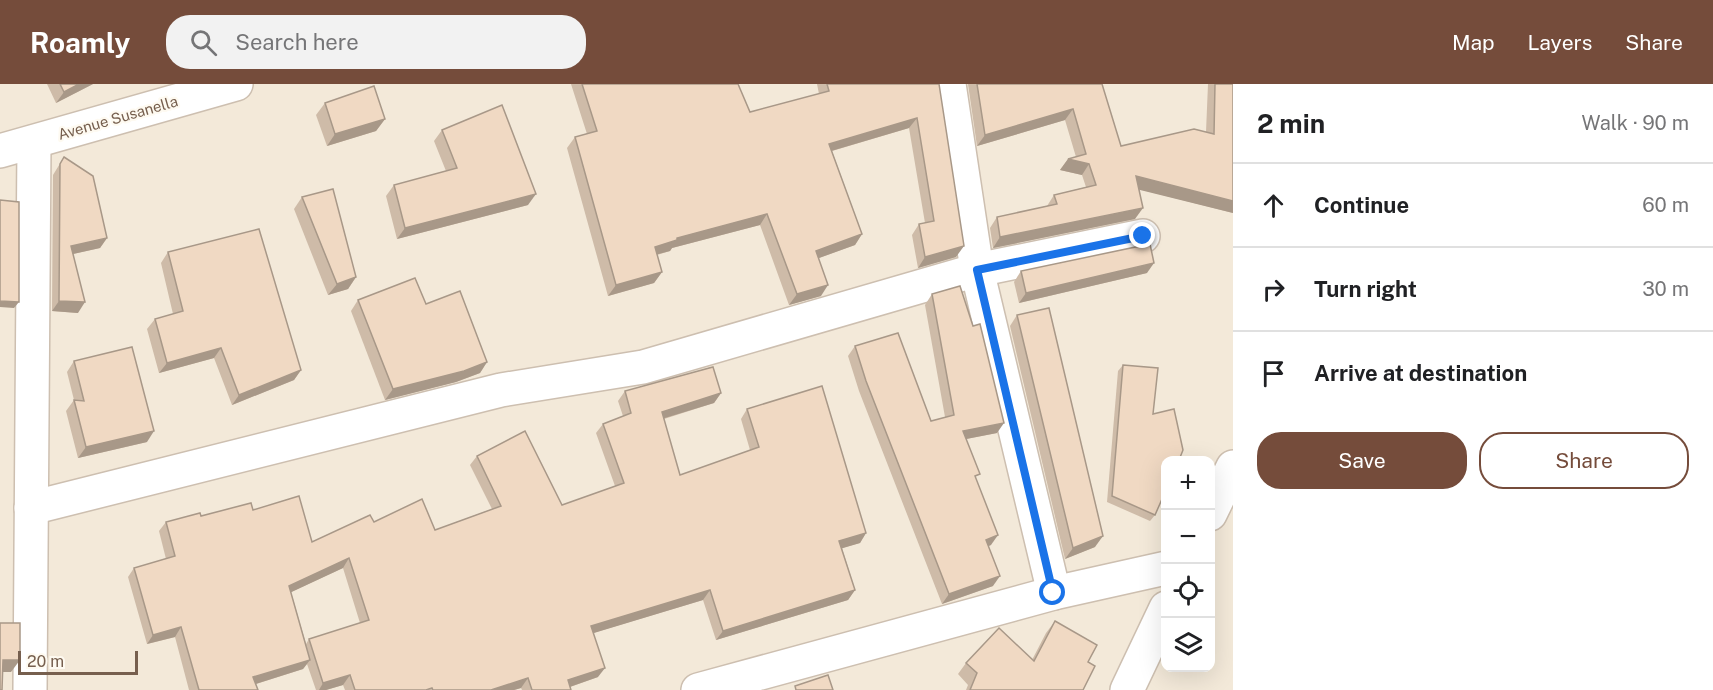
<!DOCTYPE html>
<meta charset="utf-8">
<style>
body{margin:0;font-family:"Public Sans",sans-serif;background:#f2f2f2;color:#202124}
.controls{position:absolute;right:18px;bottom:18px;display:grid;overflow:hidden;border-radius:12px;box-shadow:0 6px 24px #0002}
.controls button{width:54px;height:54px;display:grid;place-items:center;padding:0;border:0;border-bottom:2px solid #e0e0e0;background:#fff;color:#202124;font:30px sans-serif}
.scale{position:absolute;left:18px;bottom:15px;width:120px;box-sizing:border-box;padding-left:6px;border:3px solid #765f4e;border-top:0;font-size:16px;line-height:21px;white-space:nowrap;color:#765f4e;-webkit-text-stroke:4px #fefaf1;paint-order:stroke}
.stop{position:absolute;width:18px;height:18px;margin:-14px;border:4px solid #1a73e8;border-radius:50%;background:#fff}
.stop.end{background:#1a73e8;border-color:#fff;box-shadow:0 2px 6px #0008}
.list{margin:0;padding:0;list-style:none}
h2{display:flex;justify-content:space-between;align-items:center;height:78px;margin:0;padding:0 24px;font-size:26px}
h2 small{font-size:20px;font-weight:400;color:#757577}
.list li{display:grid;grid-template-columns:39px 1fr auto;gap:18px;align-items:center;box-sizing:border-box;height:84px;padding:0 24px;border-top:2px solid #e0e0e0}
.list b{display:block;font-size:22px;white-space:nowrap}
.list em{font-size:20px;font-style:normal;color:#757577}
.actions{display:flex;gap:12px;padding:18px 24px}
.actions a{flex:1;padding:14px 0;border:2px solid #754c3b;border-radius:24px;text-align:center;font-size:21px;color:#754c3b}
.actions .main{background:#754c3b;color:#fff}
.icon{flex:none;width:33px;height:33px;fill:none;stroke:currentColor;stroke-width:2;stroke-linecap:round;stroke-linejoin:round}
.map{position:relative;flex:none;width:1233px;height:606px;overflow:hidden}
header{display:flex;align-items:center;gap:36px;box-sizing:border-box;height:84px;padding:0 30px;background:#754c3b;color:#fff}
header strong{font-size:28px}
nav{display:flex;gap:33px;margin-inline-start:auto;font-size:21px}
.search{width:420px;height:54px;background:#f2f2f2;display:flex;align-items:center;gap:15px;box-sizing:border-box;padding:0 21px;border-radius:24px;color:#757577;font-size:22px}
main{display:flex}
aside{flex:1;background:#fff}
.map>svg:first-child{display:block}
.residential{fill:#f3e9d9;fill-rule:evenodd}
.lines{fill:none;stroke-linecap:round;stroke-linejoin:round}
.minor-casing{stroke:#cdbfb0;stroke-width:36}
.minor{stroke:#fff;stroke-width:33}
.wall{fill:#cebba8;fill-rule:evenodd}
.shaded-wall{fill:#a89888}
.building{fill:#f0d9c3;stroke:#a89888;stroke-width:1.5}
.route{stroke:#1a73e8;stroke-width:8}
.labels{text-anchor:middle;stroke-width:4.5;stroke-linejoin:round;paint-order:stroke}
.street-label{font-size:15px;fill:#765f4e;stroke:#fefaf1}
</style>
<header>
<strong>Roamly</strong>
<div class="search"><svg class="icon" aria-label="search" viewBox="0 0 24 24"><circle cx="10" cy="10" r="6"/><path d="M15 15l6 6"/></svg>Search here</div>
<nav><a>Map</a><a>Layers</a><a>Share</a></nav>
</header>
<main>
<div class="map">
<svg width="1233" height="606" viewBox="0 0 1233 606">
<rect width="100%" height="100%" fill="#fcf6ea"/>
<!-- residential -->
<path class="residential" d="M0 0H1233V606H0ZM1166 376H1210V584H1166Z"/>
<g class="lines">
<!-- minor casing -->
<g class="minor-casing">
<g id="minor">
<polyline points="949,0 977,186 1054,509"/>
<polyline points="0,67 236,0"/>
<polyline points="31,424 501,306 643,283 977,186 1143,152"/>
<polyline points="1210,430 1233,383"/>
<polyline points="30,606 34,58"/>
<polyline points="698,606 1054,509 1166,484"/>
<polyline points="1127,606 1166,524"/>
</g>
</g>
<!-- minor -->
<use href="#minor" class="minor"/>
</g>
<!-- wall -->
<g class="wall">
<polygon points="47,0 93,0 56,19"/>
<polygon points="571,0 738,0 750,28 819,10 817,0 939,0 956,173 918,184 912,151 919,140 925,139 909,44 832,67 862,150 855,161 819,174 821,212 789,221 760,141 672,164 670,167 657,171 662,188 654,199 608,212 567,64 575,53 587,50"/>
<polygon points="968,0 1102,0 1121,62 1206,48 1208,0 1233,0 1233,129 1139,105 1135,135 993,164 990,144 997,133 1047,122 1054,111 1086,103 1082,91 1060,86 1068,75 1076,73 1065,36 977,62"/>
<polygon points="325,19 385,35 376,47 327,62 316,31"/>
<polygon points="442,46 528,121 397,155 386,112 394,101 446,87 434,57"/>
<polygon points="64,73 107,154 100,164 73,170 78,229 52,227 53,91"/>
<polygon points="302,113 356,193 348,205 328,211 294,125"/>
<polygon points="168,168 301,286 294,296 232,321 214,274 159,289 147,245 155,235 173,230 161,179"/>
<polygon points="1021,187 1147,189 1019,219 1014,198"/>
<polygon points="932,210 997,349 966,355 991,461 988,462 993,502 942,520 859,307 848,272 855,262 931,337 945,333 925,221"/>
<polygon points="358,216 426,220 487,278 480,289 456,298 385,316 351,227"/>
<polygon points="1017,231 1095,463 1065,475 1010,242"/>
<polygon points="74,277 147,358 78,374 66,327 74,316 67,288"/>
<polygon points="1123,281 1153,330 1155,431 1150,437 1107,418 1118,287"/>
<path d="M625 307 721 309 714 319 664 335 680 391 750 366 741 335 747 325 866 449 860 459 842 464 855 506 848 516 716 556 703 516 593 549 598 593 570 603 571 606H522L521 604 514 606H345L343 601 326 606H316L307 580 303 585 256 600 258 606H189L175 553 147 560 128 493 134 484 166 475 159 447 166 438 201 432 253 426 312 458 374 438 435 446 492 425 470 381 477 372 562 421 615 402 596 349 603 340 623 332 618 317ZM343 484 360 539 309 555 306 560 291 508Z"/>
<polygon points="1055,537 1088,578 1083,606 966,606 968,601 958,590 966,579 1032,576 1046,549"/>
</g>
<!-- shaded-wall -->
<g class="shaded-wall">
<polygon points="79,0 93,0 56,19 64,8"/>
<polygon points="1073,25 1065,36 977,62 985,51"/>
<polygon points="917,34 909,44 821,70 829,60"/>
<polygon points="385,35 376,47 327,62 335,50"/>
<polygon points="1068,75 1089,80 1082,91 1060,86"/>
<polygon points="1136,92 1233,117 1233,129 1128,103"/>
<polygon points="536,110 528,121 397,155 405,144"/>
<polygon points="1143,124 1135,135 993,164 1000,153"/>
<polygon points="767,130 760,141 672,164 670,167 647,173 655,163 677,154"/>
<polygon points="862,150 855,161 808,178 816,167"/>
<polygon points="107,154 100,164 64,172 71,162"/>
<polygon points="964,162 956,173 918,184 925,173"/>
<polygon points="1154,179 1147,189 1019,219 1026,209"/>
<polygon points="662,188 654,199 608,212 616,201"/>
<polygon points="356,193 348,205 328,211 337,200"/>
<polygon points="828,201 821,212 789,221 797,210"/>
<polygon points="0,217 19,218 14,224 0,223"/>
<polygon points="59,217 85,218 78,229 52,227"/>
<polygon points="221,264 214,274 159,289 167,279"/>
<polygon points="487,278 480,289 456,298 385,316 393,305"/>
<polygon points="301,286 294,296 232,321 239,311"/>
<polygon points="721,309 714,319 655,337 662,328"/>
<polygon points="1004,339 997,349 956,357 963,347"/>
<polygon points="154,347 147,358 78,374 86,363"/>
<polygon points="866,449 860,459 833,467 839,457"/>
<polygon points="998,451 991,461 979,466 986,456"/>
<polygon points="1103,452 1095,463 1065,475 1073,464"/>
<polygon points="349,474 343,484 283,512 289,502"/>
<polygon points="1000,492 993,502 942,520 949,510"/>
<polygon points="710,506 703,516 584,552 591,542"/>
<polygon points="855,506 848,516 716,556 723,547"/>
<polygon points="181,543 175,553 147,560 153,551"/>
<polygon points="3,576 20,576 11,588 0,588"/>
<polygon points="310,576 303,585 246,603 253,593"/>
<polygon points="605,584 598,593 561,606 568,596"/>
<polygon points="350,591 343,601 326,606 319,606 323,599"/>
<polygon points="528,594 521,604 514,606 491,606"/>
</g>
<!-- building -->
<g class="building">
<polygon points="60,0 79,0 64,8"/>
<polygon points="582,0 738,0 750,28 829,7 827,0 939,0 964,162 925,173 919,140 934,137 917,34 829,60 862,150 816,167 828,201 797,210 767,130 677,154 677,156 655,163 662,188 616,201 575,53 597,47"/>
<polygon points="977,0 1102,0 1121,62 1194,45 1214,50 1215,0 1233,0 1233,117 1136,92 1143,124 1000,153 997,133 1057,120 1054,111 1096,101 1089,80 1068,75 1086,70 1073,25 985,51"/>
<polygon points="374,2 385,35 335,50 325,19"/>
<polygon points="502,21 536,110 405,144 394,101 457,84 442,46"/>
<polygon points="64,73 93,92 107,154 71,162 85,218 59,217 60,80"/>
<polygon points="333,105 356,193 337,200 302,113"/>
<polygon points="0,116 19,118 19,218 0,217"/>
<polygon points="259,145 301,286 239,311 221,264 167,279 155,235 183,227 168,168"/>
<polygon points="1150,160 1154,179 1026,209 1021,187"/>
<polygon points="415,194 426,220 460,207 487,278 464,287 393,305 358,216"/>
<polygon points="960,202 973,242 980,240 1004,339 963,347 980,390 975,392 998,451 986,456 1000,492 949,510 866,297 855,262 898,249 931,337 954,331 932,210"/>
<polygon points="1049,224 1103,452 1073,464 1017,231"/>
<polygon points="132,263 154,347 86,363 74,316 84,317 74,277"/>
<polygon points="1123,281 1158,284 1153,330 1174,325 1183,366 1179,376 1166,376 1166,406 1155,431 1112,412"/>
<polygon points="713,283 721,309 662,328 680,391 759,363 747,325 822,302 866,449 839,457 855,506 723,547 710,506 591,542 605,584 568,596 571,606 532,606 528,594 491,606 433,606 432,604 426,606 355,606 350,591 323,599 309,555 369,536 349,474 289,502 310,576 253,593 258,606 199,606 181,543 153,551 134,484 175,472 166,438 200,429 201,432 251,419 253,426 299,412 312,458 370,431 374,438 422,415 435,446 501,422 477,372 525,347 562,421 624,399 603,340 631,329 625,307"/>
<polygon points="1055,537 1097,561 1088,578 1095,582 1083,606 970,606 977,589 966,579 999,544 1034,577"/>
<polygon points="0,539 20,539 20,576 3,576 2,606 0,606"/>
<polygon points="828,591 833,606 796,606 795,602"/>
</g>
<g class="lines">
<!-- route -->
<polyline class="route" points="1053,509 977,186 1143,152"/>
</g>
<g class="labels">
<!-- street labels -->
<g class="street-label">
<text transform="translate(118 34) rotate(-16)" y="5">Avenue Susanella</text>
</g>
</g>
</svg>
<div class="controls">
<button>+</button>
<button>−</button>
<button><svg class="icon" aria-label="locate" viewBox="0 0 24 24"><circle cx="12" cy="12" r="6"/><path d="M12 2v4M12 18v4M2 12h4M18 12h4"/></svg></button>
<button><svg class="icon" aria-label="layers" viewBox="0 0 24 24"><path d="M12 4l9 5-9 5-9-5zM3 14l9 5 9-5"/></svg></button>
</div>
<div class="scale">20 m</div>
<div class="stop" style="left:1053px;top:509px"></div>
<div class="stop end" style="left:1143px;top:152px"></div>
</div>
<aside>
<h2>2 min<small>Walk · 90 m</small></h2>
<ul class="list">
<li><svg class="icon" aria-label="ahead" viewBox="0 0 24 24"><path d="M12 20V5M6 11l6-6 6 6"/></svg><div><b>Continue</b></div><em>60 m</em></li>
<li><svg class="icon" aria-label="right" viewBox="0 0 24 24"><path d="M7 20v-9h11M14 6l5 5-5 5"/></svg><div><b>Turn right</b></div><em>30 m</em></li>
<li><svg class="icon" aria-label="arrive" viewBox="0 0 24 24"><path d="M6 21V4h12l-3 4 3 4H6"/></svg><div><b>Arrive at destination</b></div></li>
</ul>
<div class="actions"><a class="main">Save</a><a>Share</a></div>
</aside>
</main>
